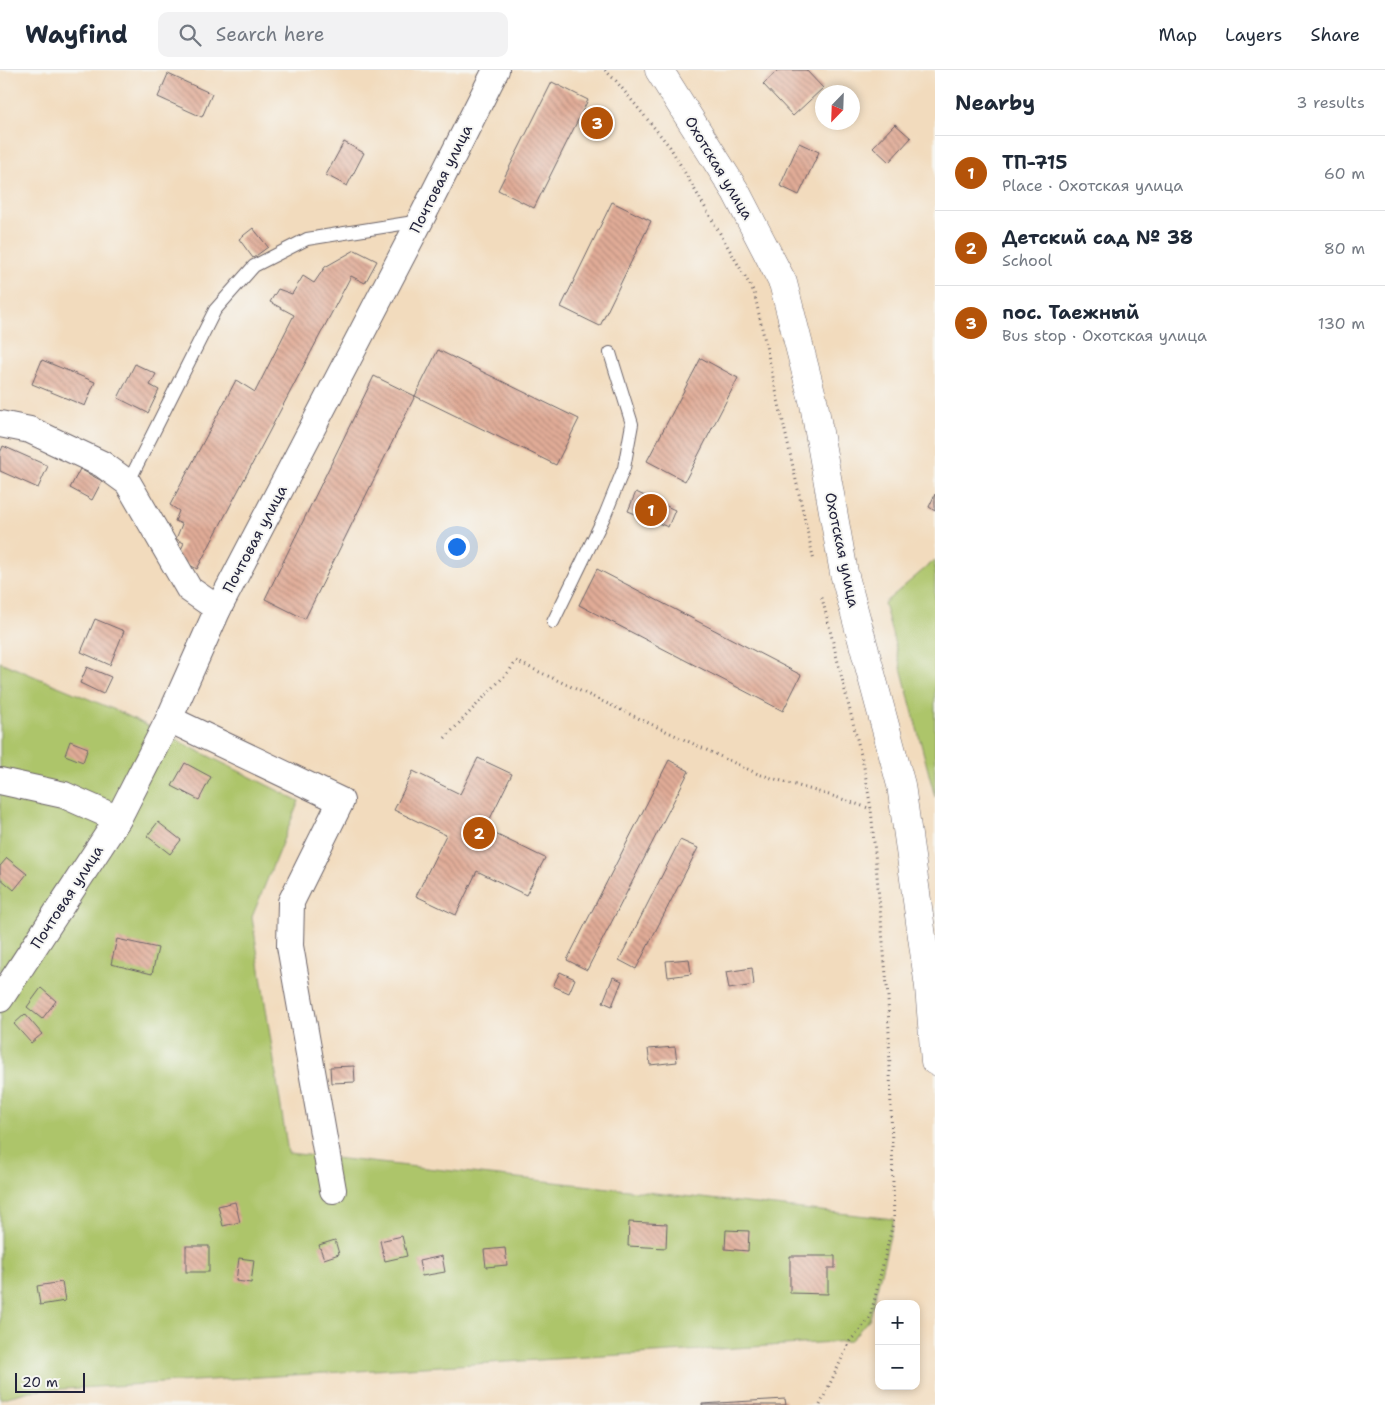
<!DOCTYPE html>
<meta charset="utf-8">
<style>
body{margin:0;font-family:"Shantell Sans",sans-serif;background:#f2f2f3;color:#1f2937}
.controls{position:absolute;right:15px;bottom:15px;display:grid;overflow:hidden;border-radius:10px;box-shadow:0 2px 8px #0003}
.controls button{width:45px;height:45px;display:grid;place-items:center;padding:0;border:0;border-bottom:1px solid #e0e1e3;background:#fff;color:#1f2937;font:25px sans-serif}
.compass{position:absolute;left:815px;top:15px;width:45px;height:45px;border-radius:50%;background:#fff;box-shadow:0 2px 8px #0003;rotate:203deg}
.scale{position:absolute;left:15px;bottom:12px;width:70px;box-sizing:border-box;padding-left:5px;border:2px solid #22223b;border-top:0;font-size:14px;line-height:18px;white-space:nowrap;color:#22223b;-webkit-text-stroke:4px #f6f6f2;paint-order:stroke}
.you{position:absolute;left:456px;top:476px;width:18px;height:18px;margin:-12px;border:4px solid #fff;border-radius:50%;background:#1a73e8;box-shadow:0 0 0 8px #1a73e833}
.badge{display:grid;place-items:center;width:32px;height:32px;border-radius:50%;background:#b45309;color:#fff;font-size:16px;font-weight:700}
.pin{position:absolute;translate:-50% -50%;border:2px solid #fff;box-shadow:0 1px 5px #0006}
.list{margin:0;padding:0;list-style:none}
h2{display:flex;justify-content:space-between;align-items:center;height:65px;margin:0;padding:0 20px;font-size:21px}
h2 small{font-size:16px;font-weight:400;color:#747a83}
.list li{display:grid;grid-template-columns:32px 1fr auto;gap:15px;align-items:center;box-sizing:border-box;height:75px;padding:0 20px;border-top:1px solid #e0e1e3}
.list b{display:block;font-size:19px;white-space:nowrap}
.list p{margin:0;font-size:16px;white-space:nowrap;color:#747a83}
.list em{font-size:16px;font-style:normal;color:#747a83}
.icon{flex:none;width:28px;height:28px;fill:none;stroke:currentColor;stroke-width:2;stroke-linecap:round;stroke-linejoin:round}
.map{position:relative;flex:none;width:935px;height:1335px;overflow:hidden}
header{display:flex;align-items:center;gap:30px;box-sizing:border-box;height:70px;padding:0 25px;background:#fff;border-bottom:1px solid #e0e1e3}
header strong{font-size:24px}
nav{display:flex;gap:28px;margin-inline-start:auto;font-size:18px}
.search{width:350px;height:45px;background:#f2f2f3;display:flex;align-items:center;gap:12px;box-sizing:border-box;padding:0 18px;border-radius:10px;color:#747a83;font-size:19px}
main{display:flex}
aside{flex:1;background:#fff}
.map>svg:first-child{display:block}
.garden{fill:#adc56a;stroke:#687452}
.building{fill:url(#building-back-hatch)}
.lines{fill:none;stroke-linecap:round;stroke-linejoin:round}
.lane-casing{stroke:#6b6368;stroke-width:14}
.street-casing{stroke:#6b6368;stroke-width:28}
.secondary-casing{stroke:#6b6368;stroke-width:29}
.path{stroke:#6b6368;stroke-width:3;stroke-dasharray:1 4;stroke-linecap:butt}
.lane{stroke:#fff;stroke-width:12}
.street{stroke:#fff;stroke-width:26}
.secondary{stroke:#fff;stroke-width:28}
.labels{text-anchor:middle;stroke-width:4;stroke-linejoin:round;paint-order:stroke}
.street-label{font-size:15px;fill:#22223b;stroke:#f6f6f2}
</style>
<header>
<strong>Wayfind</strong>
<div class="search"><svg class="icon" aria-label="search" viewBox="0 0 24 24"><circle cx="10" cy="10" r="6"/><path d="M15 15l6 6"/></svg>Search here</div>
<nav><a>Map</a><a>Layers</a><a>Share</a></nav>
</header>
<main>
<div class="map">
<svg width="935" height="1335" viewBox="0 0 935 1335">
<defs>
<pattern id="building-back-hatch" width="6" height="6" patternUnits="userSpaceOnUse" patternTransform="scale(1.25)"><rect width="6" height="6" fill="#e1ac97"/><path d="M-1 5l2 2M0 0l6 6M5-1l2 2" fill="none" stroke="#b68c7c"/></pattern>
</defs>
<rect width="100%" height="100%" fill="#f6f6f2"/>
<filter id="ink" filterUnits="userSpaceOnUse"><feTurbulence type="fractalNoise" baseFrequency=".02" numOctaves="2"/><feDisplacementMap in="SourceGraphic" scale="10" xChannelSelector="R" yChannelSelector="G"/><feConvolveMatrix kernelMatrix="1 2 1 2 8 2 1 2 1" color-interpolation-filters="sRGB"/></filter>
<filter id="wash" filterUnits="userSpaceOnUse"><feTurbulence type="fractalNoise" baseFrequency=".0096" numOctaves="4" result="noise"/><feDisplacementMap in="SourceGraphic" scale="20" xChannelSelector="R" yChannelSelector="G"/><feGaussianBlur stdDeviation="1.12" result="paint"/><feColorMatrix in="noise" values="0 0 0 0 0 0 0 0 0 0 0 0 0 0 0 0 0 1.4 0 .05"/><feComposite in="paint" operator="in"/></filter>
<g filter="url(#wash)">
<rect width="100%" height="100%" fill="#f2dbbd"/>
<!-- garden -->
<g class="garden">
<polygon points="935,490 935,727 884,533"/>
<polygon points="0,592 120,642 299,731 252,847 288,1083 894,1149 870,1248 850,1271 30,1321 0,1329"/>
</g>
<g id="blocks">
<!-- building -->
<g class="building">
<polygon points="778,0 806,0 823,18 793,46 763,14"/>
<polygon points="168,4 212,24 202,47 158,27"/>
<polygon points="552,12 588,30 534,138 498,120"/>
<polygon points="895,54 911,68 889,92 873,77"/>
<polygon points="344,72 364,83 347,116 326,105"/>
<polygon points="799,73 819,82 799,125 780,116"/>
<polygon points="612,132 651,151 600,256 561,237"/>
<polygon points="253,158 268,177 253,188 239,169"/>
<polygon points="355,180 377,191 365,213 351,206 197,499 177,488 184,473 176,469 182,454 175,451 179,441 170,435 236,310 255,322 294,245 270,232 278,219 292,224 303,206 314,213 325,197"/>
<polygon points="438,280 579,349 556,395 415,326"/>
<polygon points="701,288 738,308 685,411 647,391"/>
<polygon points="42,290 95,312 85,336 32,314"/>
<polygon points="135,294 156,304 150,315 159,320 148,343 118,328"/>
<polygon points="374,306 415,326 305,549 265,529"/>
<polygon points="3,376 48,396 38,418 0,401 0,383"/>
<polygon points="80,399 102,411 92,430 70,418"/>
<polygon points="636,422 675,440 668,457 628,441"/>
<polygon points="935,424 935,441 929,437"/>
<polygon points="597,499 801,605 783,641 579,535"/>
<polygon points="95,549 124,561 110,595 81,582"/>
<polygon points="87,597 111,607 103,624 80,613"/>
<polygon points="70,671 88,678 83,692 65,685"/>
<polygon points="478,688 512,704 485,759 545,788 526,825 477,801 456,845 416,826 446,765 394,740 413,701 460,724"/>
<polygon points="669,690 689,701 587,900 567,890"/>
<polygon points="185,693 211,707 199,730 172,716"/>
<polygon points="158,752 181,770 170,784 147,766"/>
<polygon points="680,770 698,778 636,899 619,890"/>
<polygon points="7,788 27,804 14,820 0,808 0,796"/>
<polygon points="117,869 158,878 152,904 111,894"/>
<polygon points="689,889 691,904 668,907 666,891"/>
<polygon points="752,898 754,915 729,919 726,902"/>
<polygon points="560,902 575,909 569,923 553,916"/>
<polygon points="613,907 622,911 612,936 603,932"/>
<polygon points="41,918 56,931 42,949 27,937"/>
<polygon points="25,944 42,964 31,973 14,954"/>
<polygon points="675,977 677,992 650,995 648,979"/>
<polygon points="354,996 355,1012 331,1013 330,997"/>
<polygon points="235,1132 240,1152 223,1156 218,1136"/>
<polygon points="629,1152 667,1154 666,1178 628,1176"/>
<polygon points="726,1160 749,1161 748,1181 725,1179"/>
<polygon points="402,1166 407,1186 385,1191 380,1171"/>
<polygon points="335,1170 339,1184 324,1189 319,1175"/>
<rect x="186" y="1176" width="23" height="26"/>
<polygon points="505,1178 507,1195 486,1197 484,1180"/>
<polygon points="442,1186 445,1202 422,1206 419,1191"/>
<polygon points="790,1186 835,1186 835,1198 828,1198 828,1224 790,1223"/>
<polygon points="239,1188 254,1190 251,1213 236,1211"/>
<polygon points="62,1212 65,1231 40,1235 37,1216"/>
<polygon points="785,1329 786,1335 702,1335 702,1334"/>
</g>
</g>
</g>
<g filter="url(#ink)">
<use href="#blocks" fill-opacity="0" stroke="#6b6368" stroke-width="1"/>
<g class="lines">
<!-- lane casing -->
<g class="lane-casing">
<g id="lane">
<polyline points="128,413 215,240 254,196 307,169 420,151"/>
<polyline points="553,552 605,445 624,398 632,354 610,283"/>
</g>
</g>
<!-- street casing -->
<g class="street-casing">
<g id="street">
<polyline points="0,354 30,360 102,394 128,413 189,519 218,539"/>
<polyline points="169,649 341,731 291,832 290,876 333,1120"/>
<polyline points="0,711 64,725 118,749"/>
<polyline points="0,929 118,749 169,649 218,539 420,151 496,0"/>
</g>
</g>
<!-- secondary casing -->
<g class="secondary-casing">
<polyline id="secondary" points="659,0 736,122 783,213 814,334 844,503 901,715 929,917 935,991"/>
</g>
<!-- path -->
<g class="path">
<polyline points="605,0 616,11 670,77 754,222 814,491"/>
<polyline points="445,668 510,600 516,591 758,704 836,727 871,739"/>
<polyline points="820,1335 850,1271 870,1248 894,1149 888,927 871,739 864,697 821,524"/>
</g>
<!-- lane -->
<use href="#lane" class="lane"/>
<!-- street -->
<use href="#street" class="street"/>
<!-- secondary -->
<use href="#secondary" class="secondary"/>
</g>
</g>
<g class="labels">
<!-- street labels -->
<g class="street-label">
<text transform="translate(719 98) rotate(59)" y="5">Охотская улица</text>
<text transform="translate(441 109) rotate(-63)" y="5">Почтовая улица</text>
<text transform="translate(255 469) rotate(-62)" y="5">Почтовая улица</text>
<text transform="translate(842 480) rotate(78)" y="5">Охотская улица</text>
<text transform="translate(67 827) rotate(-57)" y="5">Почтовая улица</text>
</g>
</g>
</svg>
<div class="controls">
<button>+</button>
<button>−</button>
</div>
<svg class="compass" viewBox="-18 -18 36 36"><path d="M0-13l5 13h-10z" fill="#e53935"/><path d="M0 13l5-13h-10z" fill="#747a83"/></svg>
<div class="scale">20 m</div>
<div class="you"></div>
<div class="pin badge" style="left:651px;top:440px">1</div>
<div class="pin badge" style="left:479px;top:763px">2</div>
<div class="pin badge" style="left:597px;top:53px">3</div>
</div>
<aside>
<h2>Nearby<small>3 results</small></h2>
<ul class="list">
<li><span class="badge">1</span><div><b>ТП-715</b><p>Place · Охотская улица</p></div><em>60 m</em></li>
<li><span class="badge">2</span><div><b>Детский сад № 38</b><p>School</p></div><em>80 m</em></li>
<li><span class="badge">3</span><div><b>пос. Таежный</b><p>Bus stop · Охотская улица</p></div><em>130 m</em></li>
</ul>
</aside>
</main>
